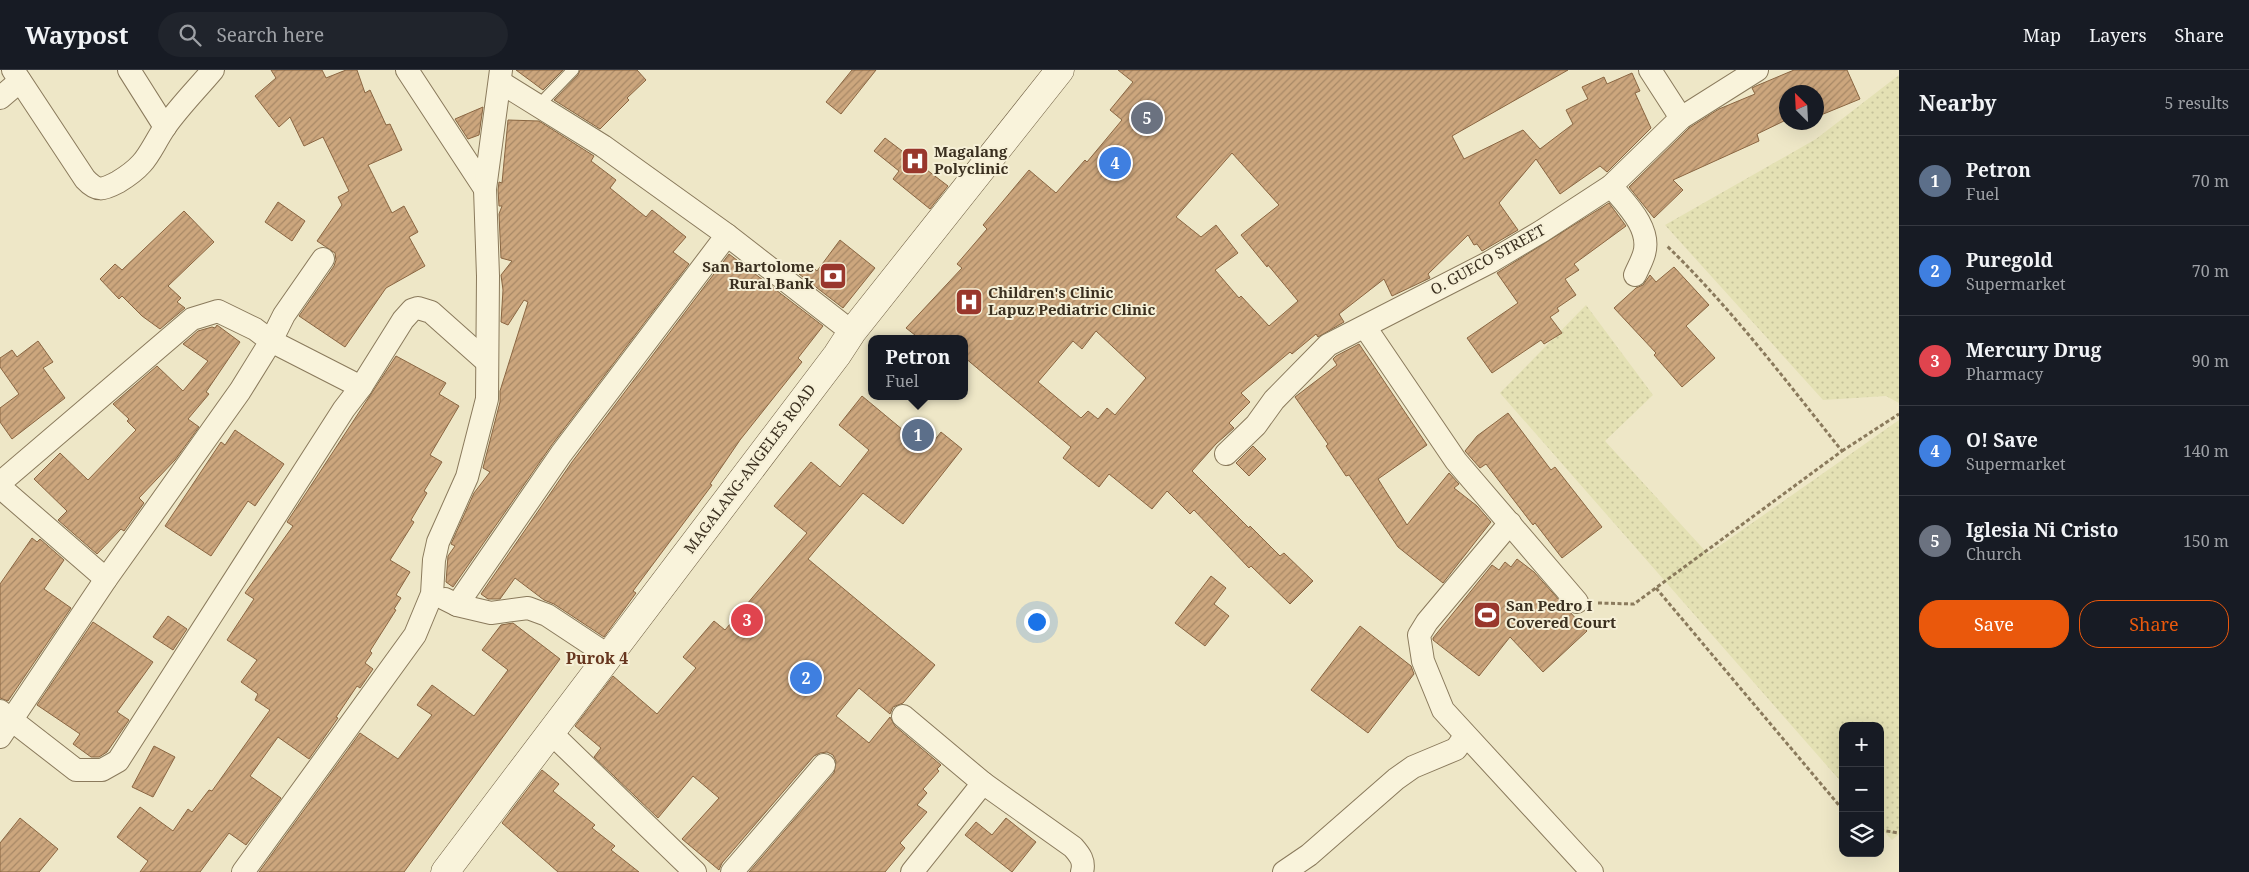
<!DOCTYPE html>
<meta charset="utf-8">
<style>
body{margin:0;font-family:"Noto Serif",serif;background:#20242c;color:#f1f3f6}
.controls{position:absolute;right:15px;bottom:15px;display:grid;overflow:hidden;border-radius:10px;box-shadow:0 5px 20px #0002}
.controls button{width:45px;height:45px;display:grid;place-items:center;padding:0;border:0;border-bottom:1px solid #363941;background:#171b24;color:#f1f3f6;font:25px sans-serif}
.compass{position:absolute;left:1779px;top:15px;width:45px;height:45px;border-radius:50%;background:#171b24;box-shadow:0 5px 20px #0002;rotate:336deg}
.you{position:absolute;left:1036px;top:551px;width:18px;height:18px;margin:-12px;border:4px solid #fff;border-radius:50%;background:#1a73e8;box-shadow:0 0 0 8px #1a73e833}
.badge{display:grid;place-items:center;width:32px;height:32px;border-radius:50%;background:#ea580c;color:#fff;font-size:16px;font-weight:700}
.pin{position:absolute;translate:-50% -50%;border:2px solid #fff;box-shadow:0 1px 5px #0006}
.popup{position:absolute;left:868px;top:265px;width:100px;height:65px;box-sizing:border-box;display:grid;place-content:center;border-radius:10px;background:#171b24;filter:drop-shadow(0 1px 4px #0005);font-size:16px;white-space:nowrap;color:#9ea1a6}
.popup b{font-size:19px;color:#f1f3f6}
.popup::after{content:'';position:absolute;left:50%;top:100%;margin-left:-10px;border:10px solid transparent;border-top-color:#171b24}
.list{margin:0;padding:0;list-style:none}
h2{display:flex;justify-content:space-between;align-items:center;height:65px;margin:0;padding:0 20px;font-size:21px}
h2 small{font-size:16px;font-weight:400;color:#9ea1a6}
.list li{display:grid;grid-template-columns:32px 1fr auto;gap:15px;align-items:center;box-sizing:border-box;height:90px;padding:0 20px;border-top:1px solid #363941}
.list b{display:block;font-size:19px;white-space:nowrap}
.list p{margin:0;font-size:16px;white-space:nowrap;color:#9ea1a6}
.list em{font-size:16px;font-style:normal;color:#9ea1a6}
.actions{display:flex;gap:10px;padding:15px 20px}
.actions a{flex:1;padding:11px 0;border:1px solid #ea580c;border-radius:20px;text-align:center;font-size:18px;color:#ea580c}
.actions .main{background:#ea580c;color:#fff}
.icon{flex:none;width:28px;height:28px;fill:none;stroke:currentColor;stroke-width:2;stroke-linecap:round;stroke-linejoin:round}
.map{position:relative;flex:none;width:1899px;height:802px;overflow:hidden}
header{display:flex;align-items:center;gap:30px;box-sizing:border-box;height:70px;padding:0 25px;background:#171b24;border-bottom:1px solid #363941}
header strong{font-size:24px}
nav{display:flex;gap:28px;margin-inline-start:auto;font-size:18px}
.search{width:350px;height:45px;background:#20242c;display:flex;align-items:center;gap:12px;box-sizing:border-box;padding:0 18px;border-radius:28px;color:#9ea1a6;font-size:19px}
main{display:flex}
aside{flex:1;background:#171b24}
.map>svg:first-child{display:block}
.farmland{fill:url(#farmland-dots)}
.building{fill:url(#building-hatch);stroke:#8a6642;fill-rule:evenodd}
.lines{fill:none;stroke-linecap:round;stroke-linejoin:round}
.service-casing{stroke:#8a7a5c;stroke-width:13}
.minor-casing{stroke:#8a7a5c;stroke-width:24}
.secondary-casing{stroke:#6c5b3f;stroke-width:29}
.path{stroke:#8a7a5c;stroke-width:3;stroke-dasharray:4 2.5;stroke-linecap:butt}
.service{stroke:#f9f3db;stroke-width:11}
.minor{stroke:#f9f3db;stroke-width:22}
.secondary{stroke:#f9f3db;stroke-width:28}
.labels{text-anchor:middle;stroke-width:4;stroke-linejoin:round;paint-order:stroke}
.poi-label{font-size:15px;font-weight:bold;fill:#3b3020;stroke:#f6f0d7;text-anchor:start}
.street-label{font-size:15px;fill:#3b3020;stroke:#f6f0d7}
.neighbourhood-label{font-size:16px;font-weight:bold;fill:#67361f;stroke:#f6f0d7}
</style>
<header>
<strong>Waypost</strong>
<div class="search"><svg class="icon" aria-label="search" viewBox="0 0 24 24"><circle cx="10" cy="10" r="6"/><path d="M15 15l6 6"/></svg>Search here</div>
<nav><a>Map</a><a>Layers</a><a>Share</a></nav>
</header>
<main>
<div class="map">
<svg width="1899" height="802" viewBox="0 0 1899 802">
<defs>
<pattern id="farmland-dots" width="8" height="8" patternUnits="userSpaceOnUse" patternTransform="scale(1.25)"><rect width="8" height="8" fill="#e4e1b4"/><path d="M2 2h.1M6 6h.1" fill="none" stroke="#c4c19a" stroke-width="1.8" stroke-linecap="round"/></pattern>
<pattern id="building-hatch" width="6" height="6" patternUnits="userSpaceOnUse" patternTransform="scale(1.25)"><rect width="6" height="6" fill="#cca67d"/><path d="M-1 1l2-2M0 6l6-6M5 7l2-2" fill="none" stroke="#a78866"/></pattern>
</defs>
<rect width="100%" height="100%" fill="#eee7c7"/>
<!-- farmland -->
<g class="farmland">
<polygon points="1899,5 1899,333 1886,326 1823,330 1665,155 1816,69"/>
<polygon points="1586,235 1653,325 1605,371 1708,484 1899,350 1899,764 1892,770 1880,757 1880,656 1843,656 1843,714 1500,323"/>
</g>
<!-- building -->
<g class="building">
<polygon points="271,0 322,0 326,8 346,0 357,0 365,23 370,20 386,55 390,54 402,80 368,95 392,143 404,136 418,162 409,167 425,196 386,218 345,277 299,246 334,196 336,190 335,183 317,171 342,135 338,127 349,121 323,67 304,76 290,47 279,57 255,26 276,8"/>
<polygon points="516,0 563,0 543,20"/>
<polygon points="580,0 637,0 646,10 627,28 629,30 600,59 554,30 578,5"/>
<polygon points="852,0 876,0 841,44 826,32"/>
<path d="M1118 0H1568L1452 66 1464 89 1523 60 1540 79 1573 54 1566 40 1588 29 1582 17 1604 7 1607 14 1632 3 1640 21 1635 23 1651 58 1607 102 1600 96 1560 124 1536 89 1499 133 1518 160 1482 181 1477 174 1474 175 1468 165 1428 204 1430 208 1392 226 1384 209 1339 244 1344 252 1318 267 1316 264 1292 284 1290 282 1241 323 1250 332 1229 353 1234 358 1216 374 1192 401 1249 458 1250 456 1280 486 1284 483 1313 511 1290 534 1251 496 1249 498 1194 440 1190 444 1167 421 1152 439 1109 404 1099 417 1063 388 1071 377 964 287V269H920L906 258 962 198 957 194 987 159 983 155 1029 100 1056 123 1085 90 1087 92 1122 50 1110 40 1133 12ZM1232 83 1279 135 1241 165 1267 197 1268 195 1298 231 1269 256 1241 226 1239 228 1215 200 1238 183 1216 155 1201 167 1176 147ZM1096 261 1146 308 1115 345 1107 338 1098 349 1088 341 1081 348 1038 312 1073 271 1082 279Z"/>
<polygon points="1794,0 1847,0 1860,29 1816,47 1816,22 1786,22 1786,50 1757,64 1759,71 1673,110 1683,120 1654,148 1629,117 1689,58 1719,39 1755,24 1752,18 1756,16"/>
<polygon points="483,37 479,65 468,69 455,49"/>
<polygon points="508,50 539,51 594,86 591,91 616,110 610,118 646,147 652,140 686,167 673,182 689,194 551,376 453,517 446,512 448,486 455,476 451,474 474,423 490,402 483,398 500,332 500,321 528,232 524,230 508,255 501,252 503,220 501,205 512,191 501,188 499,144 502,136 499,136 498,120 499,112 502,113"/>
<polygon points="885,68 948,116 930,139 893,109 899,101 874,81"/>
<polygon points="278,132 305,151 292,171 265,152"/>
<polygon points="1609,133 1626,156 1574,194 1579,200 1565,209 1576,225 1557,238 1559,241 1550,247 1562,263 1544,274 1541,270 1492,303 1467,268 1518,233 1497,203"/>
<polygon points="184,141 214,172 168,216 181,228 177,232 185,238 160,259 142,246 122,226 119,229 100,209 115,194 122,200"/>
<polygon points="840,170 875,198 843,238 799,204 807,193 817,201"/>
<polygon points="729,184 823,256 798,288 802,292 740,370 710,414 712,415 633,521 636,523 604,567 554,534 544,530 515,508 500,529 488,529 481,524 572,392"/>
<polygon points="1674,197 1709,235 1686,256 1715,288 1682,317 1654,285 1656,283 1614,238 1636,218 1643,215 1650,205 1656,212"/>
<polygon points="217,255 240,272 206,322 209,324 188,349 199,357 175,390 139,428 144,433 124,461 121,459 97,484 58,450 67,441 34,409 60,383 88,410 136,360 127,351 129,349 113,334 157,296 183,321 208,291 183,274 198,261 212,257 215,258"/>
<polygon points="38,271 53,292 43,298 65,328 12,369 0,352 0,338 19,324 0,297 0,288 12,280 17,287"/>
<polygon points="1359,274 1427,375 1378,409 1407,455 1449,403 1459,414 1454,418 1477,436 1491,452 1443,513 1398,477 1349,405 1346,406 1326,376 1328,374 1295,327 1337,295 1333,289 1336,286"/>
<polygon points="396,286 446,313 439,324 459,336 430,385 442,392 424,421 427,423 411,450 414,452 390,490 410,502 396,525 401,528 394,539 396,540 370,581 372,583 365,593 373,599 360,618 357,616 336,647 338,648 309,689 278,667 250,706 281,728 246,775 229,763 200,802 140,802 148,791 117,767 140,737 173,761 188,739 192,742 209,720 212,721 270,640 255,630 258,624 241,612 257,590 227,570 254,529 245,523 293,456 287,452"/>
<polygon points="862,326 927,380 941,362 962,379 903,454 863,423 808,489 935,595 903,633 893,637 890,644 859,618 836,646 869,673 890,647 895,656 941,695 937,699 939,701 923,719 927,723 917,735 927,742 900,773 905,778 885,802 749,802 834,703 836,691 833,685 827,682 820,683 814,686 722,793 719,800 682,769 719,728 693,706 658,748 594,687 601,678 575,656 613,606 657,644 696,598 683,587 714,551 725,560 807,463 774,436 811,392 840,417 869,380 839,355"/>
<polygon points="1508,343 1551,400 1555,397 1602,457 1562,488 1535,453 1533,455 1486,394 1480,398 1465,381 1477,366"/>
<polygon points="235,360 284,394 255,436 248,431 211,486 165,456 221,372 225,375"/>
<polygon points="1253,376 1266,389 1249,406 1236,393"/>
<polygon points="32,468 37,472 40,469 64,490 44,519 71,538 8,631 0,628 0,514"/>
<polygon points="1517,489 1534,502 1587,561 1543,602 1510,567 1479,606 1433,570 1433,568 1492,495 1499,500 1505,492 1511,497"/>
<polygon points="1211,506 1226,518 1214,534 1229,546 1205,576 1175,553"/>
<polygon points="168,546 187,559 173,580 153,567"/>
<polygon points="93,552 153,592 117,642 129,650 107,682 99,687 91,687 73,674 80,664 37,635"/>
<polygon points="513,553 560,589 404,802 259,802 360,663 398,689 432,645 417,635 432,615 474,646 508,600 482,580 501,555"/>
<polygon points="1360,556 1411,596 1414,604 1368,663 1311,620"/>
<polygon points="154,676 175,687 153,727 132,717"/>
<polygon points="542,700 559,714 553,721 595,755 592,758 615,776 611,780 639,802 558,802 502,753"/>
<polygon points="20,748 58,779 39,802 0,802 0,773"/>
<polygon points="1006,748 1036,772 1012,802 965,765 976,752 992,765"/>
</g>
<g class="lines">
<!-- service casing -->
<g class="service-casing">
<polyline id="service" points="538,36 573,0"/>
</g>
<!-- minor casing -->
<g class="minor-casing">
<g id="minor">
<path d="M13 0 85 109C97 122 103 120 118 112 148 94 148 83 165 57 179 37 197 19 213 0"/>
<polyline points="129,0 165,57"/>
<polyline points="407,0 485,119"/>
<polyline points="1650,0 1681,48"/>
<polyline points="500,12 603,76 727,165 852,262"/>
<polyline points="0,28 20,11"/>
<path d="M1611 116C1625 133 1652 158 1644 184 1642 191 1638 198 1635 205"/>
<polyline points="323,189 284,245 271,271 361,317 403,250 412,240 418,238 431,242 486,291"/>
<polyline points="1365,257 1456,391 1577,532"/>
<polyline points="1226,384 1256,355 1274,330 1328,275 1490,192 1542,161 1611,116 1681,48 1757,0"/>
<polyline points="0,413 192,249 218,241 255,259 271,271 240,321 106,509 0,667"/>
<polyline points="0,417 106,509"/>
<polyline points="1510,453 1427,552 1419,565 1423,591 1443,640 1592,802"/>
<polyline points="445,529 457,535 491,543 528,538 547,545 609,586"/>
<polyline points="457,535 561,384 727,165"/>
<polyline points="0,641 76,700 102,700 118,691 344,339 361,317"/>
<polyline points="903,646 983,713"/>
<polyline points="550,662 695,802"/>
<polyline points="243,802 415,565 432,524 434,490 438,472 467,407 487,329 488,206 485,119 501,0"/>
<polyline points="732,802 824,695"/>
<path d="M912 802 983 713 1073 777C1080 785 1085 791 1082 802"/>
<polyline points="1284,802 1309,785 1396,709 1413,697 1456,679 1465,666"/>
</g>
</g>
<!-- secondary casing -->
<g class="secondary-casing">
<polyline id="secondary" points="445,802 837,285 852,262 1060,0"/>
</g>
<!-- path -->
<g class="path">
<polyline points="1842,381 1899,344"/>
<polyline points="1656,518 1843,740"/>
<path d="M1598 533 1634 534 1842 381C1786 311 1732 239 1667 176"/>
<polyline points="1880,760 1899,763"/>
</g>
<!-- service -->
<use href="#service" class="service"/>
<!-- minor -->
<use href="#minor" class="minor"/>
<!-- secondary -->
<use href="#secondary" class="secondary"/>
</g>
<!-- icons -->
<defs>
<g id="hospital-square" transform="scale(1.4375)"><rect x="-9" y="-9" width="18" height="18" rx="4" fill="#99372c" stroke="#f6f0d7"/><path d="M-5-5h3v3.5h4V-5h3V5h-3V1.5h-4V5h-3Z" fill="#fff"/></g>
<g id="bank-square" transform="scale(1.4375)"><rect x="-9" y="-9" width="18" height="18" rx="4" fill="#99372c" stroke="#f6f0d7"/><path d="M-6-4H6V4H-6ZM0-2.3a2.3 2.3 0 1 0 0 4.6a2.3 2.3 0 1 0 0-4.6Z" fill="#fff"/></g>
<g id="stadium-square" transform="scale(1.4375)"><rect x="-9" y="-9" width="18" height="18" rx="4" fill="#99372c" stroke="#f6f0d7"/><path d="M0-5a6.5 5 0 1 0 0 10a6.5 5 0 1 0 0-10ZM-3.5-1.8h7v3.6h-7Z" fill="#fff"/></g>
</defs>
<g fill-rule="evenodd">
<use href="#hospital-square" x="915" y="91"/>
<use href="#bank-square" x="833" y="206"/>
<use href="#hospital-square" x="969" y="232"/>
<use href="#stadium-square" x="1487" y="545"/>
</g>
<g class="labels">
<!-- poi labels -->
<g class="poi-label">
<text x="934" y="87">Magalang<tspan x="934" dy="17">Polyclinic</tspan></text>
<text x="814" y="202" text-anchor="end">San Bartolome<tspan x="814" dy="17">Rural Bank</tspan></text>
<text x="988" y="228">Children's Clinic<tspan x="988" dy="17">Lapuz Pediatric Clinic</tspan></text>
<text x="1506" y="541">San Pedro I<tspan x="1506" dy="17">Covered Court</tspan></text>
</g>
<!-- street labels -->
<g class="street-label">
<text transform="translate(1488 190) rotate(-29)" y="5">O. GUECO STREET</text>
<text transform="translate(750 399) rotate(-53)" y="5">MAGALANG-ANGELES ROAD</text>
</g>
<!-- neighbourhood labels -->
<g class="neighbourhood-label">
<text x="597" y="594">Purok 4</text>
</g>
</g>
</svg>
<div class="controls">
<button>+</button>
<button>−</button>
<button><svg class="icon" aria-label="layers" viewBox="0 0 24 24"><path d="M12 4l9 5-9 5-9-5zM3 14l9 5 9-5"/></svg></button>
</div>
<svg class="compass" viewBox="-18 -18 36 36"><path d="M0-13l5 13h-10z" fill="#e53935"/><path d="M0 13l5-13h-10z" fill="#9ea1a6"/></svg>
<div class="you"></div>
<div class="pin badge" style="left:918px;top:365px;background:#5c6f8a">1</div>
<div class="popup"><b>Petron</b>Fuel</div>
<div class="pin badge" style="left:806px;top:608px;background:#3f7fe0">2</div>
<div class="pin badge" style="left:747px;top:550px;background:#e0444e">3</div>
<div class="pin badge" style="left:1115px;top:93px;background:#3f7fe0">4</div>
<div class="pin badge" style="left:1147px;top:48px;background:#6b7280">5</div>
</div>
<aside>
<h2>Nearby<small>5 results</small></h2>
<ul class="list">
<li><span class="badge" style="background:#5c6f8a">1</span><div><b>Petron</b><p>Fuel</p></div><em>70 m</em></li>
<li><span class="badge" style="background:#3f7fe0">2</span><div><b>Puregold</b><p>Supermarket</p></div><em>70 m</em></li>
<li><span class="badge" style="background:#e0444e">3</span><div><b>Mercury Drug</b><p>Pharmacy</p></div><em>90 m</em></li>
<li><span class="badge" style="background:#3f7fe0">4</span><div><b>O! Save</b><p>Supermarket</p></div><em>140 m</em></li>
<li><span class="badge" style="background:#6b7280">5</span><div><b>Iglesia Ni Cristo</b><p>Church</p></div><em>150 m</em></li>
</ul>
<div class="actions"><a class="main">Save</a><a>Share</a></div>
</aside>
</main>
